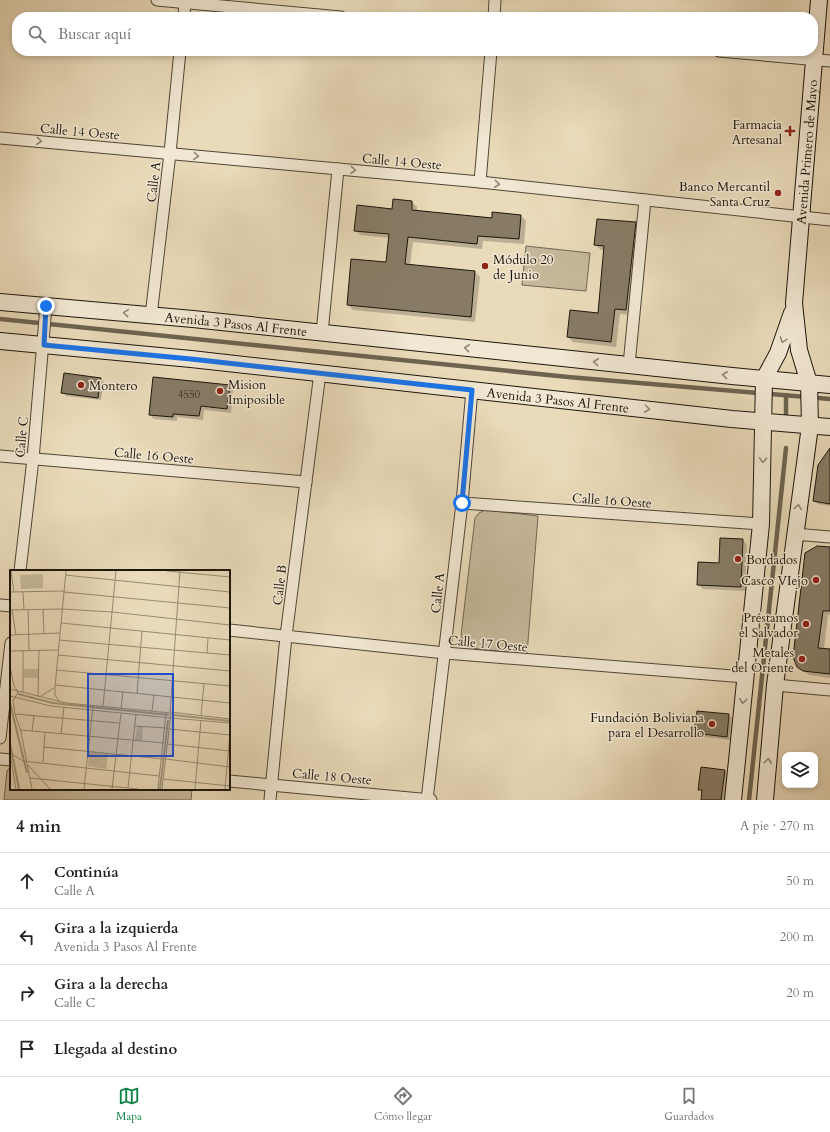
<!DOCTYPE html>
<html lang="es">
<meta charset="utf-8">
<style>
body{margin:0;font-family:Cardo,serif;background:#f2f2f2;color:#222}
.controls{position:absolute;right:12px;bottom:12px;display:grid;overflow:hidden;border-radius:8px;box-shadow:0 2px 6px #0003}
.controls button{width:36px;height:36px;display:grid;place-items:center;padding:0;border:0;border-bottom:1px solid #e0e0e0;background:#fff;color:#222;font:20px sans-serif}
.stop{position:absolute;width:12px;height:12px;margin:-9px;border:3px solid #1a73e8;border-radius:50%;background:#fff}
.stop.end{background:#1a73e8;border-color:#fff;box-shadow:0 1px 4px #0008}
.list{margin:0;padding:0;list-style:none}
h2{display:flex;justify-content:space-between;align-items:center;height:52px;margin:0;padding:0 16px;font-size:17px}
h2 small{font-size:13px;font-weight:400;color:#767676}
.list li{display:grid;grid-template-columns:26px 1fr auto;gap:12px;align-items:center;box-sizing:border-box;height:56px;padding:0 16px;border-top:1px solid #e0e0e0}
.list b{display:block;font-size:15px;white-space:nowrap}
.list p{margin:0;font-size:13px;white-space:nowrap;color:#767676}
.list em{font-size:13px;font-style:normal;color:#767676}
.icon{flex:none;width:22px;height:22px;fill:none;stroke:currentColor;stroke-width:2;stroke-linecap:round;stroke-linejoin:round}
.map{position:relative;flex:none;width:830px;height:800px;overflow:hidden}
.search{position:absolute;background:#fff;box-shadow:0 2px 6px #0003;left:12px;right:12px;top:12px;height:44px;display:flex;align-items:center;gap:10px;box-sizing:border-box;padding:0 14px;border-radius:16px;color:#767676;font-size:15px}
.sheet{height:276px;background:#fff}
nav{display:flex;justify-content:space-around;align-items:center;box-sizing:border-box;height:56px;border-top:1px solid #e0e0e0;background:#fff;font-size:11px;color:#767676}
nav a{display:grid;justify-items:center;gap:2px}
nav .on{color:#0b8043}
.map>svg:first-child{display:block}
.green{fill:#c6b99b;stroke:#716753}
.shadow{fill:#0003}
.lines{fill:none;stroke-linecap:round;stroke-linejoin:round}
.stream{stroke:#6d6350;stroke-width:4.5}
.building{fill:#877b65;stroke:#1c150b}
.street-casing{stroke:#4f4636;stroke-width:13}
.secondary-casing{stroke:#1c150b;stroke-width:18}
.street{stroke:#f1e7d2;stroke-width:11}
.secondary{stroke:#f1e7d2;stroke-width:16}
.oneway{stroke:#918878}
.route{stroke:#1a73e8;stroke-width:5}
.poi-dot{fill:#8f2418;stroke:#f1e7d2;stroke-width:1.5}
.labels{text-anchor:middle;stroke-width:3;stroke-linejoin:round;paint-order:stroke}
.number-label{font-size:11px;fill:#372e22}
.poi-label{font-size:13px;fill:#1c150b;stroke:#f1e7d2;text-anchor:end}
.street-label{font-size:13px;fill:#1c150b;stroke:#f1e7d2}
.inset-river{fill:none;stroke:#a3977e;stroke-width:2}
.inset-road{fill:none;stroke:#978b73;stroke-width:1}
.view{fill:#1d4ed8;fill-opacity:0.15;stroke:#1d4ed8;stroke-width:2}
.inset-edge{fill:none;stroke:#1c150b;stroke-width:2}
</style>
<div class="map">
<svg width="830" height="800" viewBox="0 0 830 800">
<rect width="100%" height="100%" fill="#e9dab9"/>
<filter id="stains"><feTurbulence type="fractalNoise" baseFrequency=".005" numOctaves="4"/><feColorMatrix values="0 0 0 0 .2 0 0 0 0 .09 0 0 0 0 .02 0 0 0 .5 -.17"/></filter>
<radialGradient id="worn" r=".72"><stop offset=".6" stop-color="#630" stop-opacity="0"/><stop offset="1" stop-color="#630" stop-opacity=".3"/></radialGradient>
<!-- green -->
<g class="green">
<polygon points="526,246 590,253 586,291 522,285"/>
<polygon points="485,510 538,516 527,654 471,648 464,643 461,635 475,518 479,513"/>
<polygon points="11,766 11,789 192,789 191,800 4,800 7,771"/>
</g>
<!-- shadow -->
<g class="shadow">
<polygon points="394,200 412,202 417,207 417,212 493,220 521,216 526,221 524,244 483,241 482,249 413,242 410,265 475,272 480,277 475,322 353,310 348,305 387,263 390,238 360,235 355,230 393,210"/>
<polygon points="635,223 641,228 631,315 620,314 616,347 573,342 568,337 599,314 605,251 601,250 595,245"/>
<polygon points="101,379 104,382 101,400 66,396 62,392"/>
<polygon points="229,386 233,390 231,413 204,410 203,420 177,417 177,421 154,419 150,415"/>
<polygon points="830,452 830,506 818,504 814,501"/>
<polygon points="743,540 747,545 745,591 703,589 698,584"/>
<polygon points="830,548 830,615 828,615 824,649 830,650 830,678 809,675 797,666"/>
<polygon points="728,715 732,718 730,740 698,736 695,733"/>
<polygon points="725,771 730,776 727,800 702,800 703,793 699,789"/>
</g>
<g class="lines">
<!-- stream -->
<g class="stream">
<polyline points="0,319 568,377 830,399"/>
<polyline points="786,395 786,415"/>
<polyline points="749,800 786,448"/>
</g>
</g>
<!-- building -->
<g class="building">
<polygon points="393,199 412,201 412,210 492,218 492,212 521,215 519,239 478,236 477,244 408,237 405,264 475,271 471,317 347,305 351,259 386,262 389,234 354,231 357,205 392,209"/>
<polygon points="597,219 636,222 626,310 615,309 611,342 567,337 570,310 598,313 604,246 594,245"/>
<polygon points="64,373 101,378 98,398 61,393"/>
<polygon points="153,377 230,385 227,409 201,406 199,416 173,414 173,417 149,415"/>
<polygon points="830,448 830,504 813,501 818,465"/>
<polygon points="720,538 743,539 741,587 697,585 698,562 719,563"/>
<polygon points="817,546 830,547 830,611 823,611 818,648 830,649 830,674 803,671 797,667 793,657 805,553"/>
<polygon points="697,711 729,714 727,737 694,733"/>
<polygon points="701,767 725,770 721,800 701,800 702,790 698,790"/>
</g>
<g class="lines">
<!-- street casing -->
<g class="street-casing">
<g id="street">
<polyline points="157,0 341,17"/>
<polyline points="184,17 185,0"/>
<polyline points="494,17 495,0"/>
<polyline points="719,51 830,61"/>
<polyline points="0,138 480,182 830,220"/>
<polyline points="480,182 491,51"/>
<polyline points="151,316 170,153 180,51"/>
<polyline points="322,333 338,169"/>
<polyline points="629,365 645,200"/>
<polyline points="0,456 306,482"/>
<polyline points="462,503 761,524"/>
<polyline points="794,534 830,537"/>
<polyline points="20,571 33,459 46,306"/>
<polyline points="0,605 11,606"/>
<polyline points="229,630 445,653 745,677"/>
<polyline points="775,685 830,690"/>
<polyline points="0,738 11,643"/>
<polyline points="0,759 11,760"/>
<polyline points="229,781 431,800"/>
<polyline points="270,800 286,636 320,373"/>
<polyline points="427,800 462,503 472,390"/>
</g>
</g>
<!-- secondary casing -->
<g class="secondary-casing">
<g id="secondary">
<path id="s1" d="M0 302 193 319 732 376 830 385"/>
<path id="s2" d="M0 341 191 359 732 419 830 427"/>
<polyline points="733,800 761,524 764,379 778,353 792,313"/>
<path id="s3" d="M765 800 775 685 810 426 809 383 799 350 794 303 819 0"/>
</g>
</g>
<!-- street -->
<use href="#street" class="street"/>
<!-- secondary -->
<use href="#secondary" class="secondary"/>
</g>
<!-- one-way arrows -->
<defs><path id="oneway-chevron" d="M-2-3.5L2.5 0L-2 3.5" fill="none" stroke-width="1.6" stroke-linecap="round" stroke-linejoin="round"/></defs>
<g class="oneway">
<use href="#oneway-chevron" transform="translate(39 141) rotate(5)"/>
<use href="#oneway-chevron" transform="translate(196 156) rotate(5)"/>
<use href="#oneway-chevron" transform="translate(353 170) rotate(5)"/>
<use href="#oneway-chevron" transform="translate(497 184) rotate(6)"/>
<use href="#oneway-chevron" transform="translate(126 313) rotate(-175)"/>
<use href="#oneway-chevron" transform="translate(783 340) rotate(110)"/>
<use href="#oneway-chevron" transform="translate(467 348) rotate(-174)"/>
<use href="#oneway-chevron" transform="translate(596 362) rotate(-174)"/>
<use href="#oneway-chevron" transform="translate(725 375) rotate(-174)"/>
<use href="#oneway-chevron" transform="translate(647 409) rotate(7)"/>
<use href="#oneway-chevron" transform="translate(763 460) rotate(92)"/>
<use href="#oneway-chevron" transform="translate(798 507) rotate(-82)"/>
<use href="#oneway-chevron" transform="translate(743 701) rotate(96)"/>
<use href="#oneway-chevron" transform="translate(768 761) rotate(-85)"/>
</g>
<g class="lines">
<!-- route -->
<polyline class="route" points="46,306 44,345 191,359 472,390 462,503"/>
</g>
<!-- markers -->
<g class="poi-dot">
<path d="M788 125h4v4h4v4h-4v4h-4v-4h-4v-4h4z"/>
<circle cx="778" cy="193" r="4"/>
<circle cx="485" cy="266" r="4"/>
<circle cx="81" cy="385" r="4"/>
<circle cx="220" cy="391" r="4"/>
<circle cx="738" cy="559" r="4"/>
<circle cx="816" cy="580" r="4"/>
<circle cx="806" cy="624" r="4"/>
<circle cx="802" cy="659" r="4"/>
<circle cx="712" cy="724" r="4"/>
</g>
<g class="labels">
<!-- number labels -->
<g class="number-label">
<text x="189" y="398">4550</text>
</g>
<!-- poi labels -->
<g class="poi-label">
<text x="782" y="129">Farmacia<tspan x="782" dy="15">Artesanal</tspan></text>
<text x="770" y="191">Banco Mercantil<tspan x="770" dy="15">Santa Cruz</tspan></text>
<text x="493" y="264" text-anchor="start">Módulo 20<tspan x="493" dy="15">de Junio</tspan></text>
<text x="228" y="389" text-anchor="start">Mision<tspan x="228" dy="15">Imiposible</tspan></text>
<text x="89" y="390" text-anchor="start">Montero</text>
<text x="746" y="564" text-anchor="start">Bordados</text>
<text x="808" y="585">Casco VIejo</text>
<text x="798" y="622">Préstamos<tspan x="798" dy="15">el Salvador</tspan></text>
<text x="794" y="657">Metales<tspan x="794" dy="15">del Oriente</tspan></text>
<text x="704" y="722">Fundación Boliviana<tspan x="704" dy="15">para el Desarrollo</tspan></text>
</g>
<!-- street labels -->
<g class="street-label">
<text transform="translate(80 131) rotate(5)" y="5">Calle 14 Oeste</text>
<text dy="5" stroke="none"><textPath href="#s3" startOffset="653">Avenida Primero de Mayo</textPath></text>
<text transform="translate(402 161) rotate(5)" y="5">Calle 14 Oeste</text>
<text transform="translate(153 182) rotate(-83)" y="5">Calle A</text>
<text dy="5" stroke="none"><textPath href="#s1" startOffset="237">Avenida 3 Pasos Al Frente</textPath></text>
<text dy="5" stroke="none"><textPath href="#s2" startOffset="561">Avenida 3 Pasos Al Frente</textPath></text>
<text transform="translate(21 437) rotate(-85)" y="5">Calle C</text>
<text transform="translate(154 455) rotate(5)" y="5">Calle 16 Oeste</text>
<text transform="translate(612 500) rotate(4)" y="5">Calle 16 Oeste</text>
<text transform="translate(279 585) rotate(-83)" y="5">Calle B</text>
<text transform="translate(437 593) rotate(-84)" y="5">Calle A</text>
<text transform="translate(488 643) rotate(5)" y="5">Calle 17 Oeste</text>
<text transform="translate(332 776) rotate(5)" y="5">Calle 18 Oeste</text>
</g>
</g>
<!-- overview -->
<g transform="translate(10 570)">
<rect width="220" height="220" fill="#e9dab9"/>
<path d="M33 4V18L11 19 10 5ZM14 99H29V108H14ZM127 157H133L132 171 125 170ZM79 182 98 184 96 199 78 196Z" fill="#c6b99b"/>
<path class="inset-river" d="M8 124 43 133 159 145M0 133 17 203M163 145 220 151M0 173 9 219M150 219 158 150"/>
<path class="inset-road" d="M1 1 4 22M157 1 220 7M170 1 160 142 220 149M55 5 220 22M0 22 54 21M13 22 14 40M54 22 220 38M33 39 34 64M0 40 52 39 102 42 220 55M2 40 6 65M18 40 19 80M51 53 220 70M0 65 50 63M49 70 220 85M0 81 48 80M13 81V123M197 83 198 68M48 85 220 101M0 96 4 116 8 122 3 131 5 144 11 162 22 219M46 100 220 116M45 115 220 133M0 119 56 133 161 143 152 219M127 123 132 61M0 126 41 136 161 148M31 126 44 118M28 127 29 80M49 131 45 125V117L56 1M93 136 106 1M111 138 113 122M142 141 144 125M5 144 109 153M191 146 194 114M161 148 220 153M125 156 156 158M159 159 220 165M11 160 154 173M22 161 24 146M51 164 54 137M157 174 220 181M34 177 153 189M0 183 13 191 149 206M0 183 6 219M156 189 220 197M33 192 35 162M18 195 40 219M20 208 128 219M153 209 220 216M118 218 126 144M74 219 83 136M102 219 111 143M148 219 156 143M185 219 191 150M215 219 220 162"/>
<path class="view" d="M78 104H163V186H78Z"/>
<rect width="220" height="220" class="inset-edge"/>
</g>
<rect width="100%" height="100%" filter="url(#stains)"/>
<rect width="100%" height="100%" fill="url(#worn)"/>
</svg>
<div class="controls">
<button><svg class="icon" aria-label="layers" viewBox="0 0 24 24"><path d="M12 4l9 5-9 5-9-5zM3 14l9 5 9-5"/></svg></button>
</div>
<div class="stop" style="left:462px;top:503px"></div>
<div class="stop end" style="left:46px;top:306px"></div>
<div class="search"><svg class="icon" aria-label="search" viewBox="0 0 24 24"><circle cx="10" cy="10" r="6"/><path d="M15 15l6 6"/></svg>Buscar aquí</div>
</div>
<section class="sheet">
<h2>4 min<small>A pie · 270 m</small></h2>
<ul class="list">
<li><svg class="icon" aria-label="ahead" viewBox="0 0 24 24"><path d="M12 20V5M6 11l6-6 6 6"/></svg><div><b>Continúa</b><p>Calle A</p></div><em>50 m</em></li>
<li><svg class="icon" aria-label="left" viewBox="0 0 24 24"><path d="M17 20v-9H6M10 6l-5 5 5 5"/></svg><div><b>Gira a la izquierda</b><p>Avenida 3 Pasos Al Frente</p></div><em>200 m</em></li>
<li><svg class="icon" aria-label="right" viewBox="0 0 24 24"><path d="M7 20v-9h11M14 6l5 5-5 5"/></svg><div><b>Gira a la derecha</b><p>Calle C</p></div><em>20 m</em></li>
<li><svg class="icon" aria-label="arrive" viewBox="0 0 24 24"><path d="M6 21V4h12l-3 4 3 4H6"/></svg><div><b>Llegada al destino</b></div></li>
</ul>
</section>
<nav>
<a class="on"><svg class="icon" aria-label="map" viewBox="0 0 24 24"><path d="M3 6l6-2 6 2 6-2v14l-6 2-6-2-6 2zM9 4v14M15 6v14"/></svg>Mapa</a>
<a><svg class="icon" aria-label="directions" viewBox="0 0 24 24"><path d="M12 3l9 9-9 9-9-9zM9 14v-3h6M13 9l2 2-2 2"/></svg>Cómo llegar</a>
<a><svg class="icon" aria-label="saved" viewBox="0 0 24 24"><path d="M7 4h10v16l-5-4-5 4z"/></svg>Guardados</a>
</nav>
